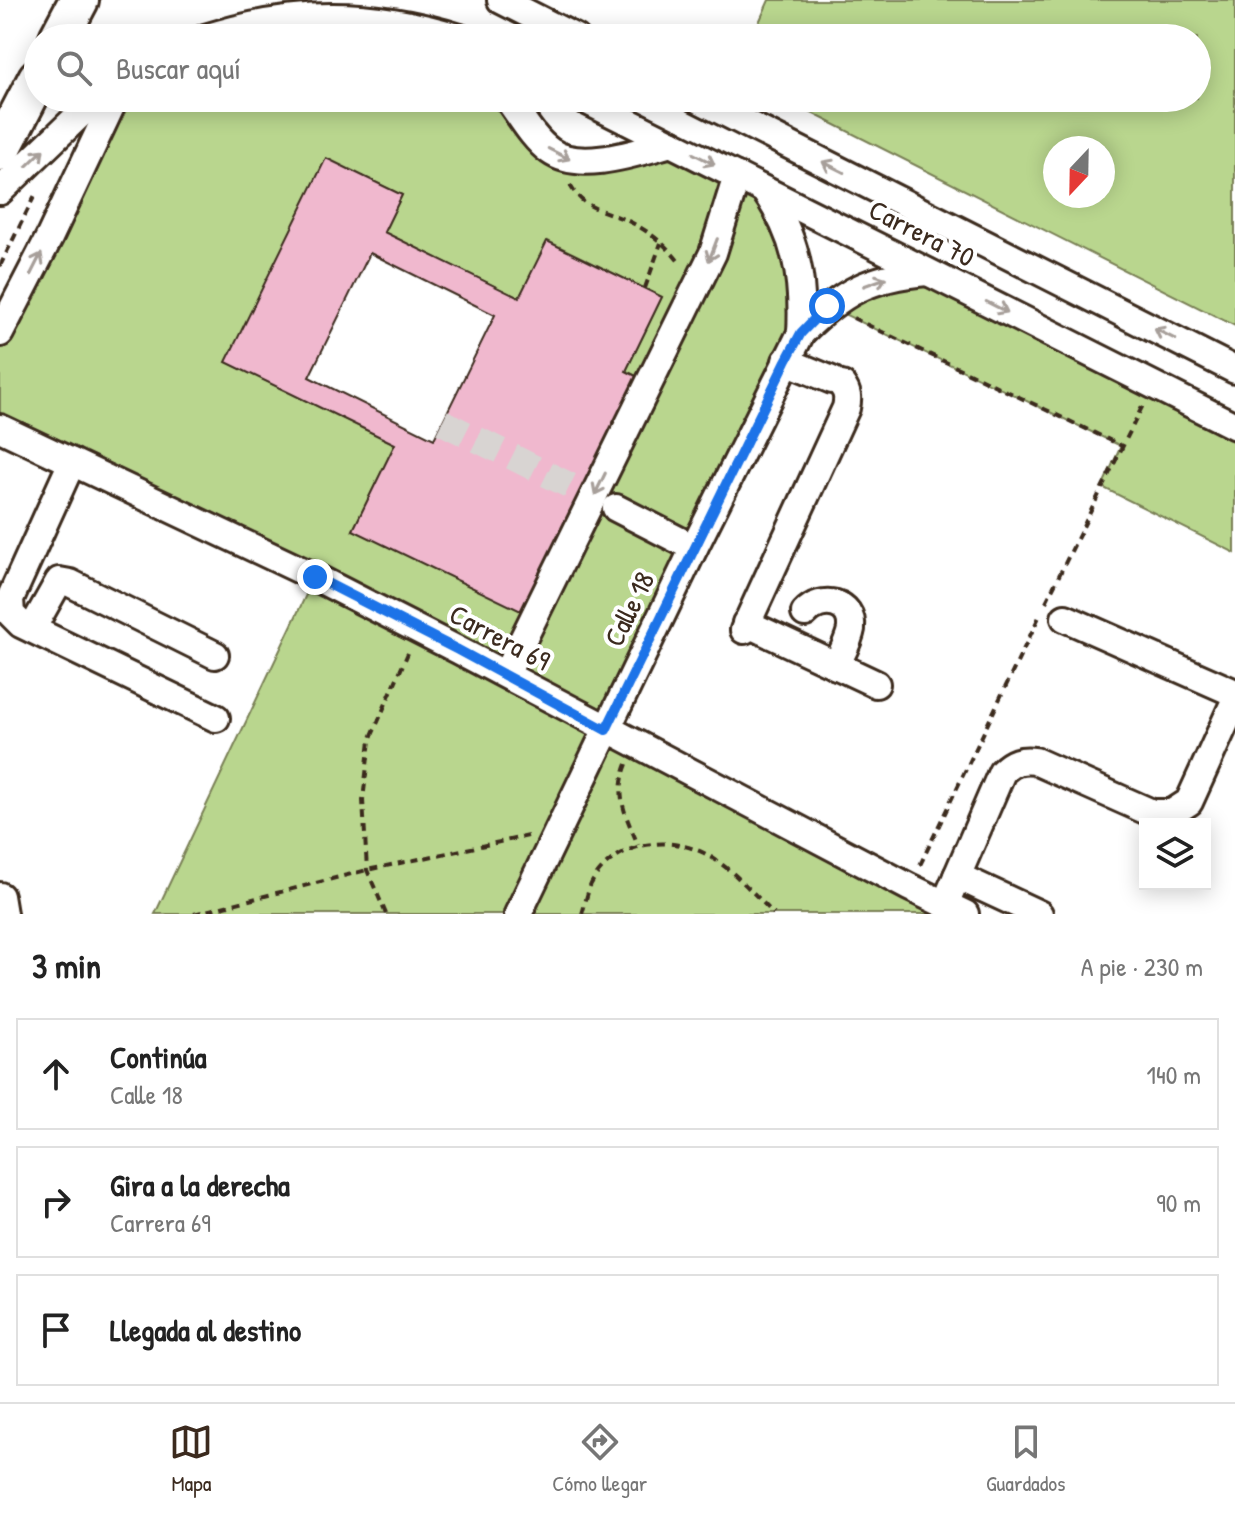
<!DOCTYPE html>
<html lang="es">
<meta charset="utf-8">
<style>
body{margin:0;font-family:"Patrick Hand",sans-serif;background:#f2f2f2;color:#222}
.controls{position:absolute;right:24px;bottom:24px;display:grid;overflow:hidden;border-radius:0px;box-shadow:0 4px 20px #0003}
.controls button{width:72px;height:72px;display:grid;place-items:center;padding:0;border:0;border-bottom:2px solid #e0e0e0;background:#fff;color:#222;font:40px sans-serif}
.compass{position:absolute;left:1043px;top:136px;width:72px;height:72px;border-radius:50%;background:#fff;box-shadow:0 4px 20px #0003;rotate:202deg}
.stop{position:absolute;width:24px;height:24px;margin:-18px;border:6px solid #1a73e8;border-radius:50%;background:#fff}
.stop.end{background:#1a73e8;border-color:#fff;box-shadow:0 2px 8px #0008}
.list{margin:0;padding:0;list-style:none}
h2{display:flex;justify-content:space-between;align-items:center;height:104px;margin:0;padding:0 32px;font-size:34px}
h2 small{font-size:26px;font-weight:400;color:#767676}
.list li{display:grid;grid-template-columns:52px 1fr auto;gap:24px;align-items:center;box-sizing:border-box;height:112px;margin:0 16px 16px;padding:0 16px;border:2px solid #e0e0e0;border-radius:0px}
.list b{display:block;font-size:30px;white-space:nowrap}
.list p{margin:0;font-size:26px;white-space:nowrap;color:#767676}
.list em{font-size:26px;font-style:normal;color:#767676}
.icon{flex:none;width:44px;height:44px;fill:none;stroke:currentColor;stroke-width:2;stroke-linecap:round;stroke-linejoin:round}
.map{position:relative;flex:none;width:1235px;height:914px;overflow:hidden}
.search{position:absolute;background:#fff;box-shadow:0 4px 20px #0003;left:24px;right:24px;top:24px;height:88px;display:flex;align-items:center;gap:20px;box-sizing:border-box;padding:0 28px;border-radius:44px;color:#767676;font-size:30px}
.sheet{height:488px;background:#fff}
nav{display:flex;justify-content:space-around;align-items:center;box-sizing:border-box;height:112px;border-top:2px solid #e0e0e0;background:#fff;font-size:22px;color:#767676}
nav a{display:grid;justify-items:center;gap:4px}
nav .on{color:#3b2a1e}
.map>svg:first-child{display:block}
.green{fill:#b9d68e;stroke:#7a8056;stroke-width:2;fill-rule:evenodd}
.building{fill:#f0b8ce;stroke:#3b2a1e;stroke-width:2;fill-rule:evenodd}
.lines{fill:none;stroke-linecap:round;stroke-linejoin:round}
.minor-tunnel{stroke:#d8d4d2;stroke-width:26;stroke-dasharray:26 13;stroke-linecap:butt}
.minor-casing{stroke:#3b2a1e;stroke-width:32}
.highway-casing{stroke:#3b2a1e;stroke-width:44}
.path{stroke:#3b2a1e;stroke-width:4;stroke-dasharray:8 6;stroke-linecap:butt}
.minor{stroke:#fff;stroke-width:26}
.highway{stroke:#fff;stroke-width:38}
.oneway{stroke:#a79f9a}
.route{stroke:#1a73e8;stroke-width:10}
.labels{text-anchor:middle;stroke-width:8;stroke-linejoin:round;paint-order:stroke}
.street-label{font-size:28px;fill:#3b2a1e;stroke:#fff}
</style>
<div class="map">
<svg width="1235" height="914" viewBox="0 0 1235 914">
<rect width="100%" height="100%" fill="#fff"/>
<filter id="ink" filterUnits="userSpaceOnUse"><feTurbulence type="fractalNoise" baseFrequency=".0125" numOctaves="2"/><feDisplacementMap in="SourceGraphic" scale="16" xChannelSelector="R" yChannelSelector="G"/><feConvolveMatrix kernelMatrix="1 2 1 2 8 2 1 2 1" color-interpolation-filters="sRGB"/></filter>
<g filter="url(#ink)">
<!-- green -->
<g class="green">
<path d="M769 0H1235V326L782 98H1197V38H752ZM1055 148H1103V196H1055Z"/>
<polygon points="315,15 459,38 205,38"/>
<path d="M115 98H507L548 150 650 149 765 191 803 303 607 730 965 914H155L314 578 0 423V333ZM326 159 402 195 384 232 519 298 548 241 662 297 626 371 641 378 353 530 395 444 227 362Z"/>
<polygon points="927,272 1235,426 1235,553 1102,487 1121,446 827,306"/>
</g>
<!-- building -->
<path class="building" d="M326 158 402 195 384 232 519 298 547 241 662 297 626 371 642 379 527 614 353 530 395 444 226 362ZM370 253 495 315 434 439 309 377Z"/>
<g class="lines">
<!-- minor-tunnel -->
<polyline class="minor-tunnel" points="442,422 613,507"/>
<!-- minor casing -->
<g class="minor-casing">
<g id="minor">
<polyline points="501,0 576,38"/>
<path d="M205 38C294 10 371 10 460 38"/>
<path d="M507 98C520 115 533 139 550 151 580 173 638 152 671 143"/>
<polyline points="581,98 1235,426"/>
<polyline points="696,98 1235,370"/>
<polyline points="0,191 97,98"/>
<path d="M765 191C796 236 804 278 801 333"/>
<polyline points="0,333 50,236 115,98"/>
<polyline points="786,361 832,380"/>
<polyline points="0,428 315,577 458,650 909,887 965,914"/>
<polyline points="72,462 10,599 11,614 21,624 216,718"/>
<polyline points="616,508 694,548"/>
<path d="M805 613C821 595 854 601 851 629 849 641 841 655 836 666"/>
<polyline points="1065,618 1235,693"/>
<polyline points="746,623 876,684"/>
<polyline points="32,629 59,581 70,583 215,655"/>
<path d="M744 630 846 408C848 399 848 393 842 385"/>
<polyline points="506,674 713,253 737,176"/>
<polyline points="957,876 1039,914"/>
<polyline points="0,896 3,914"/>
<path d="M945 904 1002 772C1012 762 1021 759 1035 761L1152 813H1172L1189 802 1235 701"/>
<path d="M518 914 694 548 801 333C842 292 869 277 927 272"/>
</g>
</g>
<!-- highway casing -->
<g class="highway-casing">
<g id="highway">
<polyline points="59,38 79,0"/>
<polyline points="0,151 38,78"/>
</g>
</g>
<!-- path -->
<g class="path">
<path d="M570 185C583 208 597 208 621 218 644 227 665 243 680 263"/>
<polyline points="0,266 36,193"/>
<polyline points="645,288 661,243"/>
<polyline points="853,318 1122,446"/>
<polyline points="1046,602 1143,405"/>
<path d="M627 764C614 797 626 815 638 845"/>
<polyline points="920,865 1039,617"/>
<polyline points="194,914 367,870 528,836"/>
<polyline points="386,914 367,870 363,800 370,740 408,653"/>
<path d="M582 914C585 905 587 893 591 884 613 843 665 834 704 853 731 867 753 893 774 914"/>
</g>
<!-- minor -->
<use href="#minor" class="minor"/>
<!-- highway -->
<use href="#highway" class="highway"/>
</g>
<!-- one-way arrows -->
<defs><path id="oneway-shaft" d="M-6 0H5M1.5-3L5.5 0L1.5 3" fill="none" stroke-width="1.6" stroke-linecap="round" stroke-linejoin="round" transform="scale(2)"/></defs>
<g class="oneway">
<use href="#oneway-shaft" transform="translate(559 154) rotate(27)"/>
<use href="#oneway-shaft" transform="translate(35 158) rotate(-44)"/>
<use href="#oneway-shaft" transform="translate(704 159) rotate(27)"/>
<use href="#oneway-shaft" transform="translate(833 167) rotate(-153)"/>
<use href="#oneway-shaft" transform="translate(713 250) rotate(111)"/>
<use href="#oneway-shaft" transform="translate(36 264) rotate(-63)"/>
<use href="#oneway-shaft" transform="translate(875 282) rotate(-20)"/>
<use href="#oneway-shaft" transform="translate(997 307) rotate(27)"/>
<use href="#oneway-shaft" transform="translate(1165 334) rotate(-153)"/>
<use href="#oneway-shaft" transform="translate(600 484) rotate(116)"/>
</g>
</g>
<g class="lines" filter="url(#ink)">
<!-- route -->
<polyline class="route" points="315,577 458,650 606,730 786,361 801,333 827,306"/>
</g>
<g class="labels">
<!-- street labels -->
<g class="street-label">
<text transform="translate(922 233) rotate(27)" y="10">Carrera 70</text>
<text transform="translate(629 609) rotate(-64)" y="10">Calle 18</text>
<text transform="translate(500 637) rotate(28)" y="10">Carrera 69</text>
</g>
</g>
</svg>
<div class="controls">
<button><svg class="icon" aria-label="layers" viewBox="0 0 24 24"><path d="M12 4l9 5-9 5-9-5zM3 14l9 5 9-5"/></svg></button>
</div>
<svg class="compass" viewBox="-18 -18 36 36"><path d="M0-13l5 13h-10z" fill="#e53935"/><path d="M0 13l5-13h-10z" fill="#767676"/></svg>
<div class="stop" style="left:827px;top:306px"></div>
<div class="stop end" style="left:315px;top:577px"></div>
<div class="search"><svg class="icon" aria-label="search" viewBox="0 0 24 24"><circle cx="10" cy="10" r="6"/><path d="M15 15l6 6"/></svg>Buscar aquí</div>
</div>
<section class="sheet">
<h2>3 min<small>A pie · 230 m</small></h2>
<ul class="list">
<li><svg class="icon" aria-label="ahead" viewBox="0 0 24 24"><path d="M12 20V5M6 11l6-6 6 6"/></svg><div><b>Continúa</b><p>Calle 18</p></div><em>140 m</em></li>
<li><svg class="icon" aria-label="right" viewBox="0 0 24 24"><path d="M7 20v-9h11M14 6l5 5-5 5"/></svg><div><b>Gira a la derecha</b><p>Carrera 69</p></div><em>90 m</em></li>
<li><svg class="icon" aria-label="arrive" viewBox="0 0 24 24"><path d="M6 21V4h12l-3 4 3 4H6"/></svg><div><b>Llegada al destino</b></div></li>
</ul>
</section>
<nav>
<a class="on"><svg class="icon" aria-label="map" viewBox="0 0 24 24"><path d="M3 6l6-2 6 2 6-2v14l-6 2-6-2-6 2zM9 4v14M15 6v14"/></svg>Mapa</a>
<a><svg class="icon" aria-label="directions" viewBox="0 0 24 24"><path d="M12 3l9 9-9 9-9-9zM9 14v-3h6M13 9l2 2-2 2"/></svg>Cómo llegar</a>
<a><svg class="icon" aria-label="saved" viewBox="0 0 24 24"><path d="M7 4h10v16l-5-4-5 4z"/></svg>Guardados</a>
</nav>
